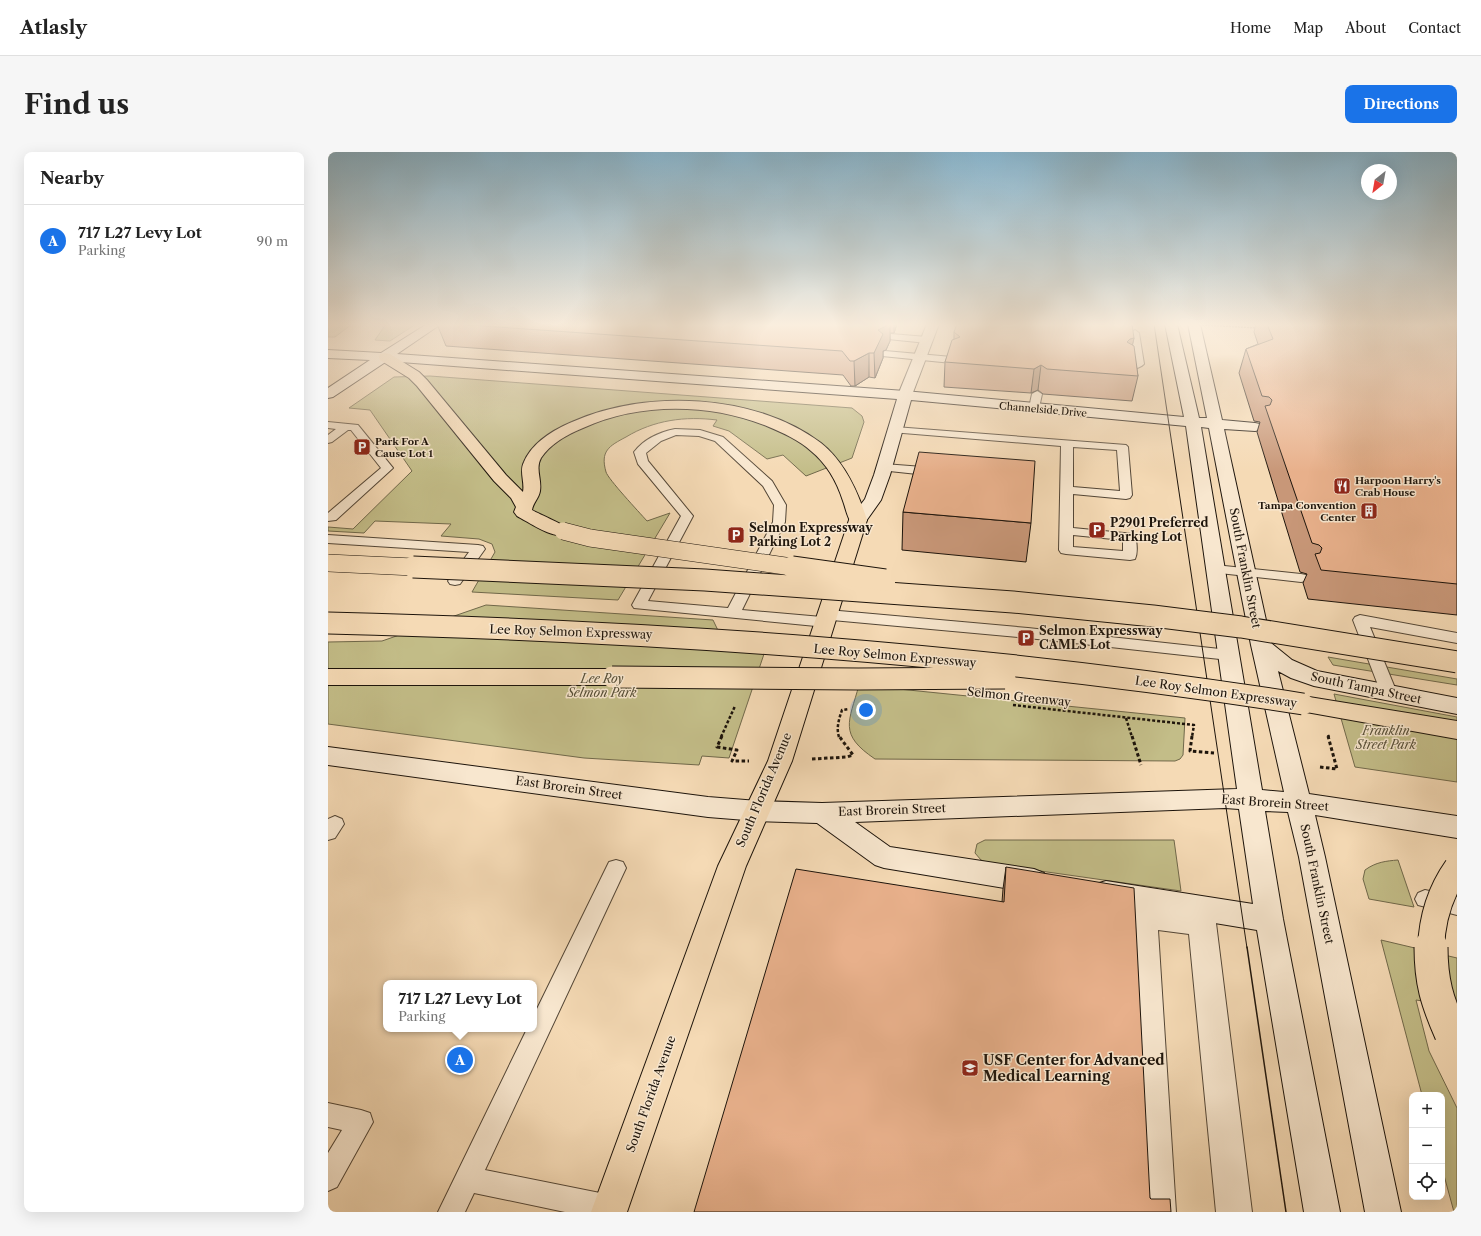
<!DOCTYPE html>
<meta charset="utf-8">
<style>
body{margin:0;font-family:"Libre Caslon Text",serif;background:#f6f6f6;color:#222}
.controls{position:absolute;right:12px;bottom:12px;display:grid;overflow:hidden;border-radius:8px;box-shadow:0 4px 16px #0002}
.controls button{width:36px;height:36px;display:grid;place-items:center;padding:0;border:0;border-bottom:1px solid #e0e0e0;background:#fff;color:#222;font:20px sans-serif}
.compass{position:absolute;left:1033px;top:12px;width:36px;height:36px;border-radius:50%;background:#fff;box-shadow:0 4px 16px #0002;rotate:211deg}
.you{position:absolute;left:538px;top:558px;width:14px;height:14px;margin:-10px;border:3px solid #fff;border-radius:50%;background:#1a73e8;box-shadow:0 0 0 6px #1a73e833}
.badge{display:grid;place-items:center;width:26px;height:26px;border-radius:50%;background:#1a73e8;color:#fff;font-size:13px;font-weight:700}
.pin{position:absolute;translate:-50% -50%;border:2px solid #fff;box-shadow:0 1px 4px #0006}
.popup{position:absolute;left:55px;top:828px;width:154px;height:52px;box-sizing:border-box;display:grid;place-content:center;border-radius:8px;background:#fff;filter:drop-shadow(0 1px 3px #0005);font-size:13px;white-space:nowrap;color:#767676}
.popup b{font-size:15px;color:#222}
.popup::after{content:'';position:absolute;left:50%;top:100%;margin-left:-8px;border:8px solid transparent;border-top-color:#fff}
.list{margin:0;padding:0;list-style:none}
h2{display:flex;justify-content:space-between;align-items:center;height:52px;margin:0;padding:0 16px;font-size:17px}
h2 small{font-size:13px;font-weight:400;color:#767676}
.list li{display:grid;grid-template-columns:26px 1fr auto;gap:12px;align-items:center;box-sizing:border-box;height:72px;padding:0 16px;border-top:1px solid #e0e0e0}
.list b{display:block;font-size:15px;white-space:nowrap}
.list p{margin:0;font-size:13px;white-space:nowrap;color:#767676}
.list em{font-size:13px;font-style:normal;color:#767676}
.icon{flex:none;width:22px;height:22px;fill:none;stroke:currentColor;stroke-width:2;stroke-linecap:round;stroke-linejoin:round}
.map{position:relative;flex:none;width:1129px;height:1060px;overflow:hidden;border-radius:8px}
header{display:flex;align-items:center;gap:24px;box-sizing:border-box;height:56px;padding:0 20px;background:#fff;border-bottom:1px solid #e0e0e0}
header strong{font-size:19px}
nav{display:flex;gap:22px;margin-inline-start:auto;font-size:14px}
.intro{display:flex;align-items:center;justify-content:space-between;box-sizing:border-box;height:96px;padding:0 24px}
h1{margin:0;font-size:28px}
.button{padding:10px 18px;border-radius:8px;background:#1a73e8;color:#fff;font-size:14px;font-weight:700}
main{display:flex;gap:24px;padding:0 24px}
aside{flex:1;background:#fff;border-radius:8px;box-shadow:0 4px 16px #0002}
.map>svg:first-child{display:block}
.green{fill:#c3bd88;stroke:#70684a}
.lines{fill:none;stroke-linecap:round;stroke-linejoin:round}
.lane-casing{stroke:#534636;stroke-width:2}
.street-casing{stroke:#534636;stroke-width:2}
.secondary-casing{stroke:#1d140b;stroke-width:2}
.primary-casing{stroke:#1d140b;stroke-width:2}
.highway-casing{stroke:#1d140b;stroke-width:2}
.path-far1{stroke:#1d140b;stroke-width:2.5;stroke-dasharray:3 2;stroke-linecap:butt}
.path{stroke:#1d140b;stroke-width:3;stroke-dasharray:3.5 2.5;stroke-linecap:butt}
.lane{fill:#f8e7cf;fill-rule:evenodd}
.street{fill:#f8e7cf;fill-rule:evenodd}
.secondary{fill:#f8e7cf;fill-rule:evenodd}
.primary{fill:#f5dab5;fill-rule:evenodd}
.highway{fill:#f5dab5;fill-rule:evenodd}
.tram-far1{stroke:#1d140b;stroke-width:1}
.tram{stroke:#1d140b;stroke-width:1.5}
.highway-bridge-far3-casing{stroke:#1d140b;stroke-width:18;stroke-linecap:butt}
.highway-bridge-far2-casing{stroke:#1d140b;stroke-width:23;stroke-linecap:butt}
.highway-bridge-far1-casing{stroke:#1d140b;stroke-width:28;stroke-linecap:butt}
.highway-bridge-casing{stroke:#1d140b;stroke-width:35;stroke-linecap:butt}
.path-bridge{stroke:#1d140b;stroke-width:1.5;stroke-dasharray:2 1;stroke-linecap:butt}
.highway-bridge-far3{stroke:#f5dab5;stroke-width:17}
.highway-bridge-far2{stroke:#f5dab5;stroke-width:21}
.highway-bridge-far1{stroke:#f5dab5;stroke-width:26}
.highway-bridge{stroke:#f5dab5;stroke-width:33}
.wall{fill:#c89778;stroke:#1d140b}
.shaded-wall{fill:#a27b61;stroke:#1d140b}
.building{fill:#e8b08b;stroke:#1d140b}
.labels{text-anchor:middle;stroke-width:3;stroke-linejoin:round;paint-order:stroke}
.far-street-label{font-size:10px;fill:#1d140b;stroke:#f8e7cf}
.far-poi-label{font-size:10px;font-weight:bold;fill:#1d140b;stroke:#f8e7cf;text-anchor:start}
.poi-label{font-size:12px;font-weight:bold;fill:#1d140b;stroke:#f8e7cf;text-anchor:start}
.street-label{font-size:12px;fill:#1d140b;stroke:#f8e7cf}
.park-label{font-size:12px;font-style:italic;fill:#574f37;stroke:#f8e7cf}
.near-poi-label{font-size:14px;font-weight:bold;fill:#1d140b;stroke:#f8e7cf;text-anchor:start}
</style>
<header>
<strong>Atlasly</strong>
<nav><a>Home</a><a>Map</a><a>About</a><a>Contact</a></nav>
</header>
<div class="intro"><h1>Find us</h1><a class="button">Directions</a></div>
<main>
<aside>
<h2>Nearby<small></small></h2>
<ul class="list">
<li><span class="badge">A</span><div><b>717 L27 Levy Lot</b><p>Parking</p></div><em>90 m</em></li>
</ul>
</aside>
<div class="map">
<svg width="1129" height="1060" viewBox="0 0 1129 1060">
<rect width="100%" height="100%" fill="#f5dab5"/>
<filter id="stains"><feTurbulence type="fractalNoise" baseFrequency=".005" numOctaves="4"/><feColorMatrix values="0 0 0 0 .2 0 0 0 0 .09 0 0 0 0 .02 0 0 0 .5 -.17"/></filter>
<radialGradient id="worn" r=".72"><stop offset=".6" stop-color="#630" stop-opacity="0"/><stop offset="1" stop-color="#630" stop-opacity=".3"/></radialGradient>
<!-- green -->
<g class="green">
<polygon points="0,172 24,172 7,185 0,185"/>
<polygon points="58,172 88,172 62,189 47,188"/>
<path d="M102 224 524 256 534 264 536 270 524 306 478 324 455 303 439 307 401 279 385 274 389 268C357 264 326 268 298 285 281 294 272 299 278 320 280 327 311 360 319 369L342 361 290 448 144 440 167 400 164 392 151 387 113 384 123 372 47 369 36 381 0 379V375L25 377 84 319 42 258 21 256 66 225Z"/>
<polygon points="158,453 385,468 398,495 437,499 401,606 374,604 371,613 256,606 0,572 0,490 54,489"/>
<polygon points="1000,505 1129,527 1129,533 1011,514 1005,513"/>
<path d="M531 533 857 566 855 603 852 607 847 609 547 607C510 582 521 570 531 533Z"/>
<polygon points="1006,542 1129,565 1129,630 1027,615"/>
<polygon points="657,688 846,688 853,739 663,712 653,708 647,701 649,692"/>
<path d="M1070 708 1086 755 1041 747 1035 727 1037 718C1048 710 1058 709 1070 708Z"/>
<polygon points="1053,788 1129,806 1129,854 1088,848 1101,899 1129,956 1129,1060 1126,1060 1114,1016 1114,943 1094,943"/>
</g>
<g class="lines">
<!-- lane casing -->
<g class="lane-casing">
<g id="lane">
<path d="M807 178 811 181 816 212C811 217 801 219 796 214L798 212 806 211 803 181Z"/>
<polygon points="563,182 599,185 604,188 599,191 560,187 558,185"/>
<polygon points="557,199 624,205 629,208 624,211 554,204 552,202"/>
<polygon points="709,239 714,242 711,256 706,259 701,256 704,242"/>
<polygon points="0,270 30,273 65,316 8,368 0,369 0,361 53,316 23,278 20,278 4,290 0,291 0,283 8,277 0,276"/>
<path d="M567 275 798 293 800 295 804 343 802 346 798 347 745 342V376L806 382C809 388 810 401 807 407L802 408 738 402 733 401 731 398 733 294 563 280 562 278ZM745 295 789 298 792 339 745 335ZM745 383 795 388V399L745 395Z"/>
<path d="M347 277 372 278 395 285 444 329 458 353 457 370 414 458 494 465 493 463 495 460 500 458 700 476 901 498 906 499 909 503 906 507 901 508 700 486 504 468 505 470 503 473 498 475 306 456 304 453 353 364 310 312 306 300C316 287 332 280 347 277ZM348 283 371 284 387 289 435 334 446 353 445 370 400 456 320 449 365 364 320 309 318 301 333 289Z"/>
<polygon points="556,312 608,316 612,318 614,320 612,322 608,324 552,318 550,316 552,314"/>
<polygon points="0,383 150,393 155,394 157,397 132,432 127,433 122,432 120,429 141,400 0,391"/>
<polygon points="887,413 973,422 978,423 980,426 978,429 973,430 882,420 880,417 882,414"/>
<polygon points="1032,463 1129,481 1129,491 1042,475 1069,541 1067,545 1061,547 1055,545 1053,541 1025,468 1027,465"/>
<polygon points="7,664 14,667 16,672 7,686 0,688 0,667"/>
<polygon points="288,708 295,710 298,716 157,1018 282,1043 291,1047 295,1056 294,1060 237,1060 146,1041 137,1060 110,1060 199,877 206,877 206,863 281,710"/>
<polygon points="1097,738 1129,745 1129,763 1090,753 1087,747 1090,741"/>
<polygon points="0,951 33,958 42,961 45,970 9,1035 0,1039 0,1001 14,978 0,975"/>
</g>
</g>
<!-- street casing -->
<g class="street-casing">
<g id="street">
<polygon points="599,172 611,172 584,243 582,246 577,247 572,246 570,243"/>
<polygon points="815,750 874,758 884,762 888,771 924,1060 888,1060 861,782 830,778 848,1060 812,1060 801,763 805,754"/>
</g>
</g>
<!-- secondary casing -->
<g class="secondary-casing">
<path id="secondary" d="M99 172H113L69 202 577 239 856 265 837 172H849L871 266H879L860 172H872L894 268 927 271 932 272 934 275 932 278 927 279 896 277 943 491 964 508 989 519 1129 546V562L986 534 963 526 950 519 981 642 1129 664V686L987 663 997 705 1073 1060H1037L971 705 960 660 937 659 955 767 1012 1060H976L929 778 778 753 768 750 764 741 768 732 778 729 925 752 911 657 897 656 527 670 562 695 706 717 716 721 720 729 716 737 706 741 556 716 547 713 489 671 430 669 380 665 0 613V595L380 645 430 649 494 651 909 637 858 274 583 248 562 323 553 348 536 372 530 373 524 372 521 368 537 347 546 323 569 247 59 209 5 245 0 246V236L42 208 0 206V198L53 201ZM873 275 881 276 923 493 956 640 934 638Z"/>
</g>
<!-- primary casing -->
<g class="primary-casing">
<polygon id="primary" points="530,363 536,364 539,368 464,609 418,714 299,1060 263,1060 390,714 440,609 521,368 524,364"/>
</g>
<!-- highway casing -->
<g class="highway-casing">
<g id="highway">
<path d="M57 201 62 202 91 220 99 228 178 323 195 340C197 330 191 319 196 310 204 291 225 278 244 270 317 237 427 241 493 291 517 310 530 340 539 368L536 372 530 373 524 372C519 365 518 357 515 349 509 330 499 312 483 299 471 288 455 281 441 275 383 251 312 250 255 276 240 282 222 292 213 306 207 317 214 327 212 339 211 346 205 351 204 358 211 362 241 375 244 379L241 383C224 387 204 372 189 364L186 360 188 355 183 346 166 329 89 234 81 226 52 208 51 205 52 202Z"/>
<polygon points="0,517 284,517 292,520 295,525 292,530 284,533 0,533"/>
<polygon points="975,544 1129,569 1129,587 967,558 964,552 967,546"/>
</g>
</g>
<!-- path-far1 -->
<g class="path-far1">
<polyline points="685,553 866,573 864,585"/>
<polyline points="798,566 804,585"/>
<polyline points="1000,583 1001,585"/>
<polyline points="393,585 407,554"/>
<path d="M511 585C508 576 511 567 514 558L521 557"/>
</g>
<!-- path -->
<g class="path">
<polyline points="394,584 389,595 409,598 404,609 421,609"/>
<polyline points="804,584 813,613"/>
<polyline points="864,584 862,599 886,601"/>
<polyline points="484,607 519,605 525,603 511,584"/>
<polyline points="992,615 1009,617 1000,584"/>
</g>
<!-- lane -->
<use href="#lane" class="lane"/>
<!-- street -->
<use href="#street" class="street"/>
<!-- secondary -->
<use href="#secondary" class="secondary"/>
<!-- primary -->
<use href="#primary" class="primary"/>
<!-- highway -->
<use href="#highway" class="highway"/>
<!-- tram-far1 -->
<polyline class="tram-far1" points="826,172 919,796"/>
<!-- tram -->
<polyline class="tram" points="919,795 958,1060"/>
<!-- highway-bridge-far3 casing -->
<g class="highway-bridge-far3-casing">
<g id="highway-bridge-far3">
<polyline points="235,379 262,386 471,416"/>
<polyline points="0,411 107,416"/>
</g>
</g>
<!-- highway-bridge-far2 casing -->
<g class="highway-bridge-far2-casing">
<g id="highway-bridge-far2">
<polyline points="85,415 377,428 685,450 825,464 913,475 1129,510"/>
<polyline points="464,415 557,428"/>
<path d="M0 471C326 479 653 501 975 552"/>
<polyline points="284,525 530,527 677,526"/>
</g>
</g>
<!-- highway-bridge-far1 casing -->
<g class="highway-bridge-far1-casing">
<path id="highway-bridge-far1" d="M1103 796C1104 767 1112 740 1129 716"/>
</g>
<!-- highway-bridge casing -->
<g class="highway-bridge-casing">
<path id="highway-bridge" d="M1103 795C1103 830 1109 849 1123 881"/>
</g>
<!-- path-bridge -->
<polyline class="path-bridge" points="859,172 930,176"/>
<!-- highway-bridge-far3 -->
<use href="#highway-bridge-far3" class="highway-bridge-far3"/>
<!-- highway-bridge-far2 -->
<use href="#highway-bridge-far2" class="highway-bridge-far2"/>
<!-- highway-bridge-far1 -->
<use href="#highway-bridge-far1" class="highway-bridge-far1"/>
<!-- highway-bridge -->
<use href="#highway-bridge" class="highway-bridge"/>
</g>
<!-- wall -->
<g class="wall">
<polygon points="109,172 569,172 566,181 562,181 562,189 558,198 555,199 555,206 547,226 541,225 527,234 523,234 515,223 118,194"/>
<polygon points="928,172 1129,172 1129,463 980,447 975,431 979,422 972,420 929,280 932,270 926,269 911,221 918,197 930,192 926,180"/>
<polygon points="626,180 806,186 804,193 810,224 804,249 715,242 710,238 703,241 616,235 617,210 626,187"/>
<polygon points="575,360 703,371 698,410 574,398"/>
<polygon points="678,715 822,1046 823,1047 366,1060 674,750 675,737"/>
</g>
<!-- shaded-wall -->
<g class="shaded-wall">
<polygon points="556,172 562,172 562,189 558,198 555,199 555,206 547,226 546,201 550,178"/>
<polygon points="566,172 569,172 566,181"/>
<polygon points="806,186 801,210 799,190 802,187"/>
<polygon points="541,201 541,225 527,234 526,209"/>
<polygon points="713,213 710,238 703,241 706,217"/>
</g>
<!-- building -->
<g class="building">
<polygon points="126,172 559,172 558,174 550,178 555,182 546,201 541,201 526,209 522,209 514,199"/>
<polygon points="629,172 804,172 806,186 802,187 799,190 806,194 810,224 719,217 713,213 706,217 617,210 624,188 632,185 626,180"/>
<polygon points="939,172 1129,172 1129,432 993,418 987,402 992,401 994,396 991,393 984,391 937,254 942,253 944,248 941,245 934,244 918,197 945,187"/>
<polygon points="591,300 707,309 703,371 575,360"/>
<polygon points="678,715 806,736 822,1046 823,1047 842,1047 843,1060 366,1060 468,717 676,750"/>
</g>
<!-- sky -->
<linearGradient id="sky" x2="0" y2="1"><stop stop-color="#89b7d0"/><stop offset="0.54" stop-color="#faeede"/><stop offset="1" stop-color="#faeede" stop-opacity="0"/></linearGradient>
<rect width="1129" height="320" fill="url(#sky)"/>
<!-- icons -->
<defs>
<g id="parking-square" transform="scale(0.9)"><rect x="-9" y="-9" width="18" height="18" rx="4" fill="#8f2418" stroke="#f8e7cf"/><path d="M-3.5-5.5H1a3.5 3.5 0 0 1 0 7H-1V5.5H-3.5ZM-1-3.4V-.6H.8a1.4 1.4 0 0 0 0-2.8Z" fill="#fff"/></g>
<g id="restaurant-square" transform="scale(0.9)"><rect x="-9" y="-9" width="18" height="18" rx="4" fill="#8f2418" stroke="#f8e7cf"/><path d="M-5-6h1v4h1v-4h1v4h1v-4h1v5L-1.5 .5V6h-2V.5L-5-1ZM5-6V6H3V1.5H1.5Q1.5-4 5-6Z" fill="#fff"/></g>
<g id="building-square" transform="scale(0.9)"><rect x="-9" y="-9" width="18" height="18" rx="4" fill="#8f2418" stroke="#f8e7cf"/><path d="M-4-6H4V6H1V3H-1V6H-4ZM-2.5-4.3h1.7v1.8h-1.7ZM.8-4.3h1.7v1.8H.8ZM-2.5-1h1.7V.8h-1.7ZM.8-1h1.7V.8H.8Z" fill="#fff"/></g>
<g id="school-square" transform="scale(0.9)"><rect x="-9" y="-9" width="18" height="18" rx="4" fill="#8f2418" stroke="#f8e7cf"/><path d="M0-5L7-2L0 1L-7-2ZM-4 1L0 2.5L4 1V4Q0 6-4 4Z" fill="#fff"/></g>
</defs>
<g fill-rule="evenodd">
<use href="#parking-square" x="34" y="295"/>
<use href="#restaurant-square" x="1014" y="334"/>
<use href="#building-square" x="1041" y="359"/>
<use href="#parking-square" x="769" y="378"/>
<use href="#parking-square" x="408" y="383"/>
<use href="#parking-square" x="698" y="486"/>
<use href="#school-square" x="642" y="916"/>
</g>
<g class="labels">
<!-- far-street labels -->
<g class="far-street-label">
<text transform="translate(715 257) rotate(5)" y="4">Channelside Drive</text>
</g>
<!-- far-poi labels -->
<g class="far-poi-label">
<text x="47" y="293">Park For A<tspan x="47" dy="12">Cause Lot 1</tspan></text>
<text x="1027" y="332">Harpoon Harry's<tspan x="1027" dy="12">Crab House</tspan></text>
<text x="1028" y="357" text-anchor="end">Tampa Convention<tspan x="1028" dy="12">Center</tspan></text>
</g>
<!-- poi labels -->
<g class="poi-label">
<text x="782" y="375">P2901 Preferred<tspan x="782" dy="14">Parking Lot</tspan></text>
<text x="421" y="380">Selmon Expressway<tspan x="421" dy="14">Parking Lot 2</tspan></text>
<text x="711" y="483">Selmon Expressway<tspan x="711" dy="14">CAMLS Lot</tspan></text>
</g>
<!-- street labels -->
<g class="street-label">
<text transform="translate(917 416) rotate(79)" y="4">South Franklin Street</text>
<text transform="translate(243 480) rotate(2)" y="4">Lee Roy Selmon Expressway</text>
<text transform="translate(567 504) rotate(5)" y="4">Lee Roy Selmon Expressway</text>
<text transform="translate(1038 536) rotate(12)" y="4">South Tampa Street</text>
<text transform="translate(888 540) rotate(8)" y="4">Lee Roy Selmon Expressway</text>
<text transform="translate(691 545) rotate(6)" y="4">Selmon Greenway</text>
<text transform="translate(241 636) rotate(8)" y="4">East Brorein Street</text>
<text transform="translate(436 638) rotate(-67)" y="4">South Florida Avenue</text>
<text transform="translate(947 651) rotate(4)" y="4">East Brorein Street</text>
<text transform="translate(564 658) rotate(-2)" y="4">East Brorein Street</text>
<text transform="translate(989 732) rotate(78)" y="4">South Franklin Street</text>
<text transform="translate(323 942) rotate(-70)" y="4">South Florida Avenue</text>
</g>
<!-- park labels -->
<g class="park-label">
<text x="274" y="531">Lee Roy<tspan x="274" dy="14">Selmon Park</tspan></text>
<text x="1058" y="583">Franklin<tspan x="1058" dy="14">Street Park</tspan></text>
</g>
<!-- near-poi labels -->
<g class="near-poi-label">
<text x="655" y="913">USF Center for Advanced<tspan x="655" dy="16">Medical Learning</tspan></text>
</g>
</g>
<rect width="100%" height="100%" filter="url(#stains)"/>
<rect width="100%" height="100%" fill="url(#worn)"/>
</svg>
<div class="controls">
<button>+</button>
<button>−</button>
<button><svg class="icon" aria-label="locate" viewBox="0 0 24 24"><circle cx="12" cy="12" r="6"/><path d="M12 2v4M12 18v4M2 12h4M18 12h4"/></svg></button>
</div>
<svg class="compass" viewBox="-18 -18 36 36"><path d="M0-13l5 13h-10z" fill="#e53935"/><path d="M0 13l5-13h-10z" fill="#767676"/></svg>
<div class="you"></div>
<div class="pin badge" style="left:132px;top:908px">A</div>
<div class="popup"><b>717 L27 Levy Lot</b>Parking</div>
</div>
</main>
